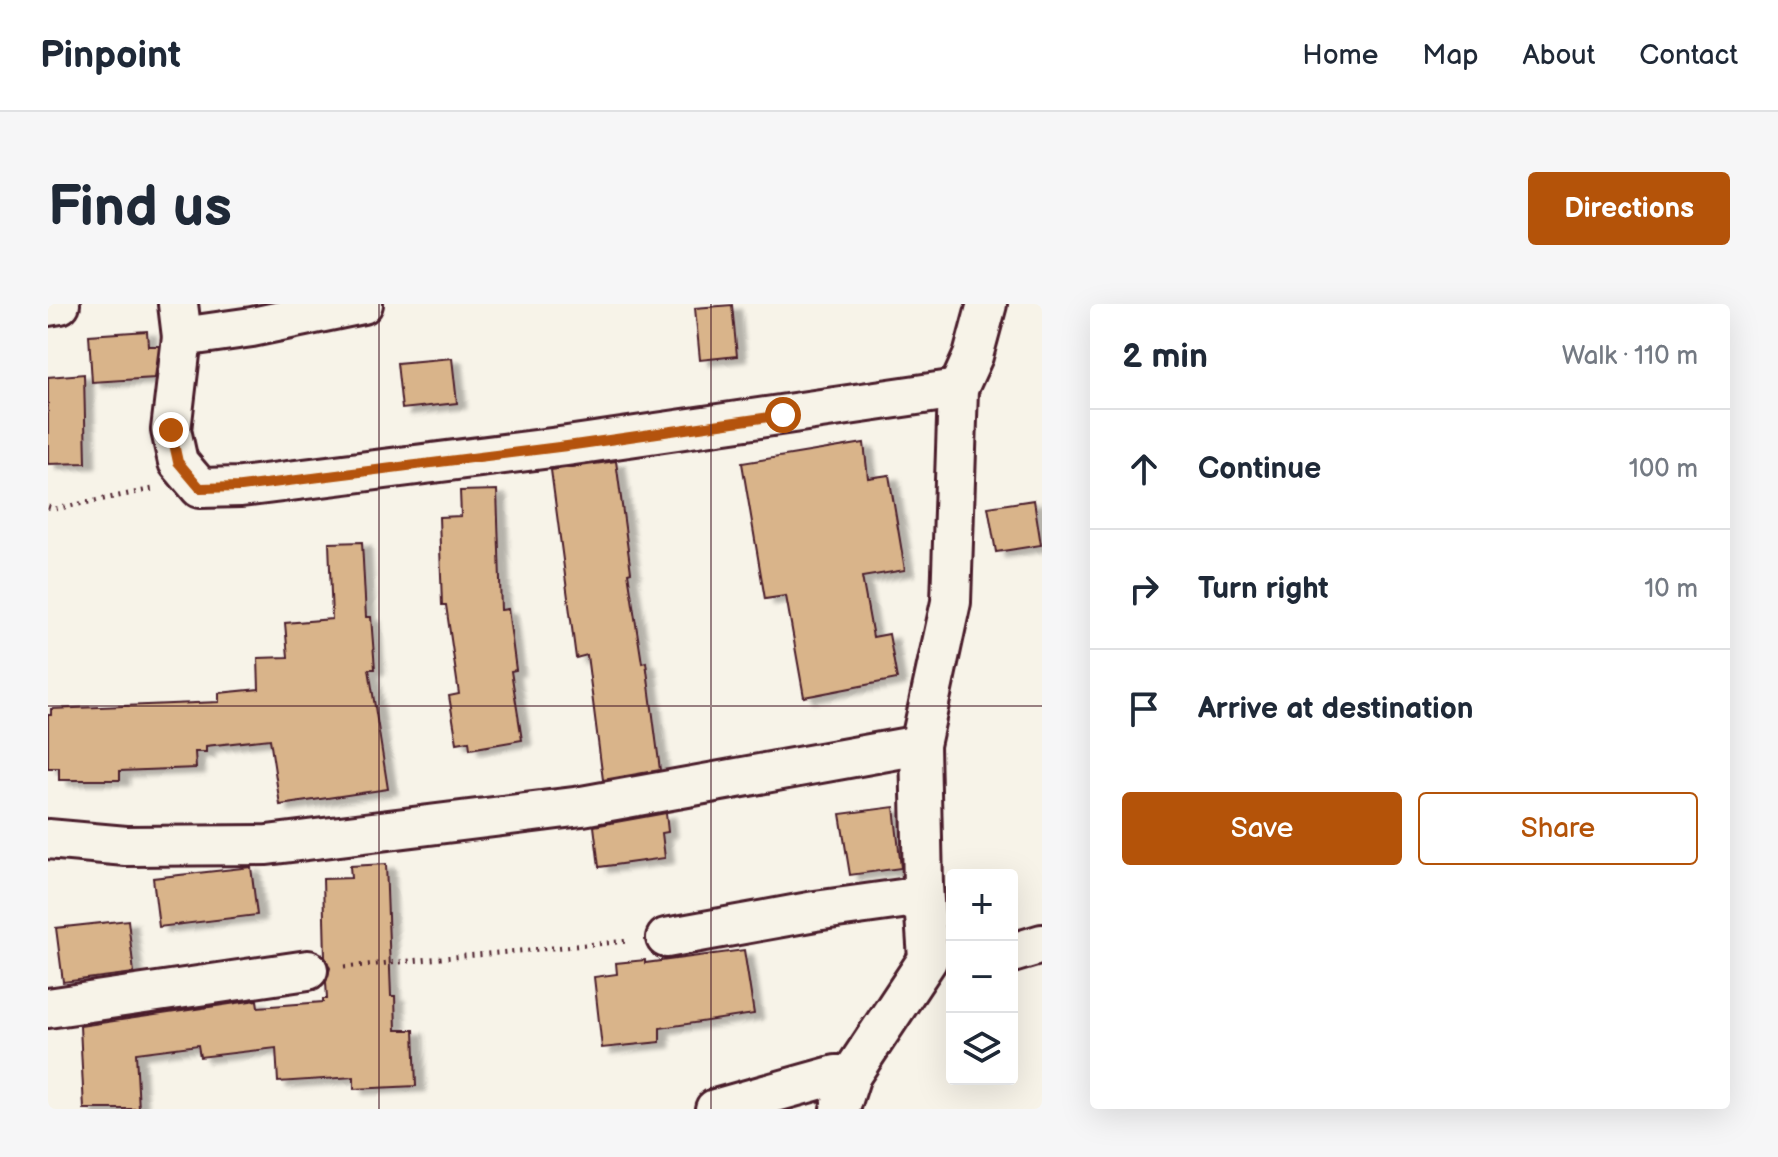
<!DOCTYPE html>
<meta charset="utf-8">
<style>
body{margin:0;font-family:"Balsamiq Sans",sans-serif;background:#f6f6f7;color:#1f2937}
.controls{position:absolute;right:24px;bottom:24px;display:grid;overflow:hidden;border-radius:8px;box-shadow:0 8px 32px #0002}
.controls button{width:72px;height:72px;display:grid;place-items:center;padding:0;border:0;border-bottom:2px solid #e0e1e3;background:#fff;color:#1f2937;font:40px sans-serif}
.stop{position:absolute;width:24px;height:24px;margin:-18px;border:6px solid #b45309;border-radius:50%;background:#fff}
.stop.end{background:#b45309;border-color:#fff;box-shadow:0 2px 8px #0008}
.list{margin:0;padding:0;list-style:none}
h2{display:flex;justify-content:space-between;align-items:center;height:104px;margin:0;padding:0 32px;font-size:34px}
h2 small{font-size:26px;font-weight:400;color:#747a83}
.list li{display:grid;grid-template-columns:52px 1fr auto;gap:24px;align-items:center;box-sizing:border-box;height:120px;padding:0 32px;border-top:2px solid #e0e1e3}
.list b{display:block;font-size:30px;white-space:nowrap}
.list em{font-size:26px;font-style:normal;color:#747a83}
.actions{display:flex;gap:16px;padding:24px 32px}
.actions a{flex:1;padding:18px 0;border:2px solid #b45309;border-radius:8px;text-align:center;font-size:28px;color:#b45309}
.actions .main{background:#b45309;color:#fff}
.icon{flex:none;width:44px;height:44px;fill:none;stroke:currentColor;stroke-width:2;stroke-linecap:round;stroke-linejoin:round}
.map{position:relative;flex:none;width:994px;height:805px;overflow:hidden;border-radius:8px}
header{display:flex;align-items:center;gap:48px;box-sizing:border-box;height:112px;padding:0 40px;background:#fff;border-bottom:2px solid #e0e1e3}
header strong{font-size:38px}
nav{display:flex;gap:44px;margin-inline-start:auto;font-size:28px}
.intro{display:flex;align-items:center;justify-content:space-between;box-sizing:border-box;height:192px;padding:0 48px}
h1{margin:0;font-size:56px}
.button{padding:20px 36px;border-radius:8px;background:#b45309;color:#fff;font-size:28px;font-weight:700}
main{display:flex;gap:48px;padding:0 48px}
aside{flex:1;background:#fff;border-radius:8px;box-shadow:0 8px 32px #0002}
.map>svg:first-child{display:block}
.building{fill:#d9b48a;stroke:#4a1f2b;stroke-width:2;filter:url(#shadow)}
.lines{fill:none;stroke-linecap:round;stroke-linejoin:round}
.minor-casing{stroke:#4a1f2b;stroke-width:44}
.path{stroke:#4a1f2b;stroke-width:5;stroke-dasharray:2 6;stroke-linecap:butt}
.minor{stroke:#f7f3e8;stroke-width:38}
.route{stroke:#b45309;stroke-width:10}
.grid{fill:none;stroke:#4a1f2b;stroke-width:2;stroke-opacity:0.55}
</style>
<header>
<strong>Pinpoint</strong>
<nav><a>Home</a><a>Map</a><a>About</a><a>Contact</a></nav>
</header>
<div class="intro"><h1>Find us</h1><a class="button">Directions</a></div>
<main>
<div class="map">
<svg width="994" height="805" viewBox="0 0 994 805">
<defs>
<filter id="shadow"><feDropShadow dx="9" dy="5" stdDeviation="2" flood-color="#0004"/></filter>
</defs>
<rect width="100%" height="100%" fill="#f7f3e8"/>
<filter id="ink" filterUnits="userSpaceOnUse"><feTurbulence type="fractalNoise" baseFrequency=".0125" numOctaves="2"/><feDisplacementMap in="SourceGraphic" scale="16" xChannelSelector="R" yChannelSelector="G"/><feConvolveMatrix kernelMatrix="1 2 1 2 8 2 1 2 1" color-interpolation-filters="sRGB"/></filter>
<g filter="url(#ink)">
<!-- building -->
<g class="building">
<polygon points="684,1 689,52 652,56 647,4"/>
<polygon points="99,27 100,42 111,42 107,74 44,78 41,31"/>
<polygon points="404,54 409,99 354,105 349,59"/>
<polygon points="36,70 38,159 0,160 0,73"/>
<polygon points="816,139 820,174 841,171 857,266 814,273 825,333 841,330 849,375 756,393 738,292 717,295 694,159"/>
<polygon points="568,157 583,268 580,269 594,359 598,358 612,466 555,476 539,351 528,354 503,166"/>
<polygon points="449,186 453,306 460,305 468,366 463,367 474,436 422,445 421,437 409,439 401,392 411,390 398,301 394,301 391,213 413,212 412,187"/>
<polygon points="986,196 993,241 948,248 940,203"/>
<polygon points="314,238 318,313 323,313 327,365 321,365 340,485 232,501 222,435 158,442 158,448 147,448 148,464 72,467 72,476 11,476 11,464 0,464 0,411 3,411 3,405 171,398 171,389 211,385 210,354 240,353 237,319 284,315 281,239"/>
<polygon points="846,503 853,564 802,571 792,510"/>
<polygon points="618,509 620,528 614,529 617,554 551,563 546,522"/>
<polygon points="338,560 343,692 347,692 348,726 366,726 368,782 306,785 306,773 230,778 228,744 152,753 150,741 88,749 91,805 36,805 32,722 209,696 210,703 275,698 275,695 279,695 278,678 282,664 277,653 275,575 303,574 302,562"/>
<polygon points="203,563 209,611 111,623 105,574"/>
<polygon points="80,616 86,669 15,678 8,624"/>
<polygon points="696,646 706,710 612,724 612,738 554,744 546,673 569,670 568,659 597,656 597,659"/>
</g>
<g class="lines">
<!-- minor casing -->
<g class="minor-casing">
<g id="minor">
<polyline points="130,0 134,33"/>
<polyline points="315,0 204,23 134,33 123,126 130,158 152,184 193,183 519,142 910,85"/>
<polyline points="0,2 12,0"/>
<polyline points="0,535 78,542 219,541 534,502 872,441"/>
<polyline points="618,634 767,607 875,592"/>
<polyline points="964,649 994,640"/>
<polyline points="0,704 260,666"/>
<polyline points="667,805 788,771 803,771"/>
<polyline points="792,805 803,771 880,655 875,582 872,441 903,298 910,85 925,52 939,0"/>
</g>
</g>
<!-- path -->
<g class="path">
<polyline points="0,203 7,205 105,185"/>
<polyline points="296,663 581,637"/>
</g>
<!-- minor -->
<use href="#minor" class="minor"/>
</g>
</g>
<g class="lines" filter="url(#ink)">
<!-- route -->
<polyline class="route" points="123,126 130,158 152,184 193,183 519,142 735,111"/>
</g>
<!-- grid -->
<path class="grid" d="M331 0V805M663 0V805M0 402H994"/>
</svg>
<div class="controls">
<button>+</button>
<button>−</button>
<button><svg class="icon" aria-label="layers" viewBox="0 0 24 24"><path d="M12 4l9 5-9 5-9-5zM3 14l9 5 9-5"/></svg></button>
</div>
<div class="stop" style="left:735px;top:111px"></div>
<div class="stop end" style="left:123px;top:126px"></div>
</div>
<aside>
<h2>2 min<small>Walk · 110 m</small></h2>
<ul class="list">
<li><svg class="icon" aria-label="ahead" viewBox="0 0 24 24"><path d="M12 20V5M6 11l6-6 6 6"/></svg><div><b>Continue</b></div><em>100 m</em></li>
<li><svg class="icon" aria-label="right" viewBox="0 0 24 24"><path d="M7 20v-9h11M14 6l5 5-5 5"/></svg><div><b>Turn right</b></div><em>10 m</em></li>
<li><svg class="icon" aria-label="arrive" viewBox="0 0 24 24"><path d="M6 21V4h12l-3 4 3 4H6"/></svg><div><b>Arrive at destination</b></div></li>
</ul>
<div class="actions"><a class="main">Save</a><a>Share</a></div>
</aside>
</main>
